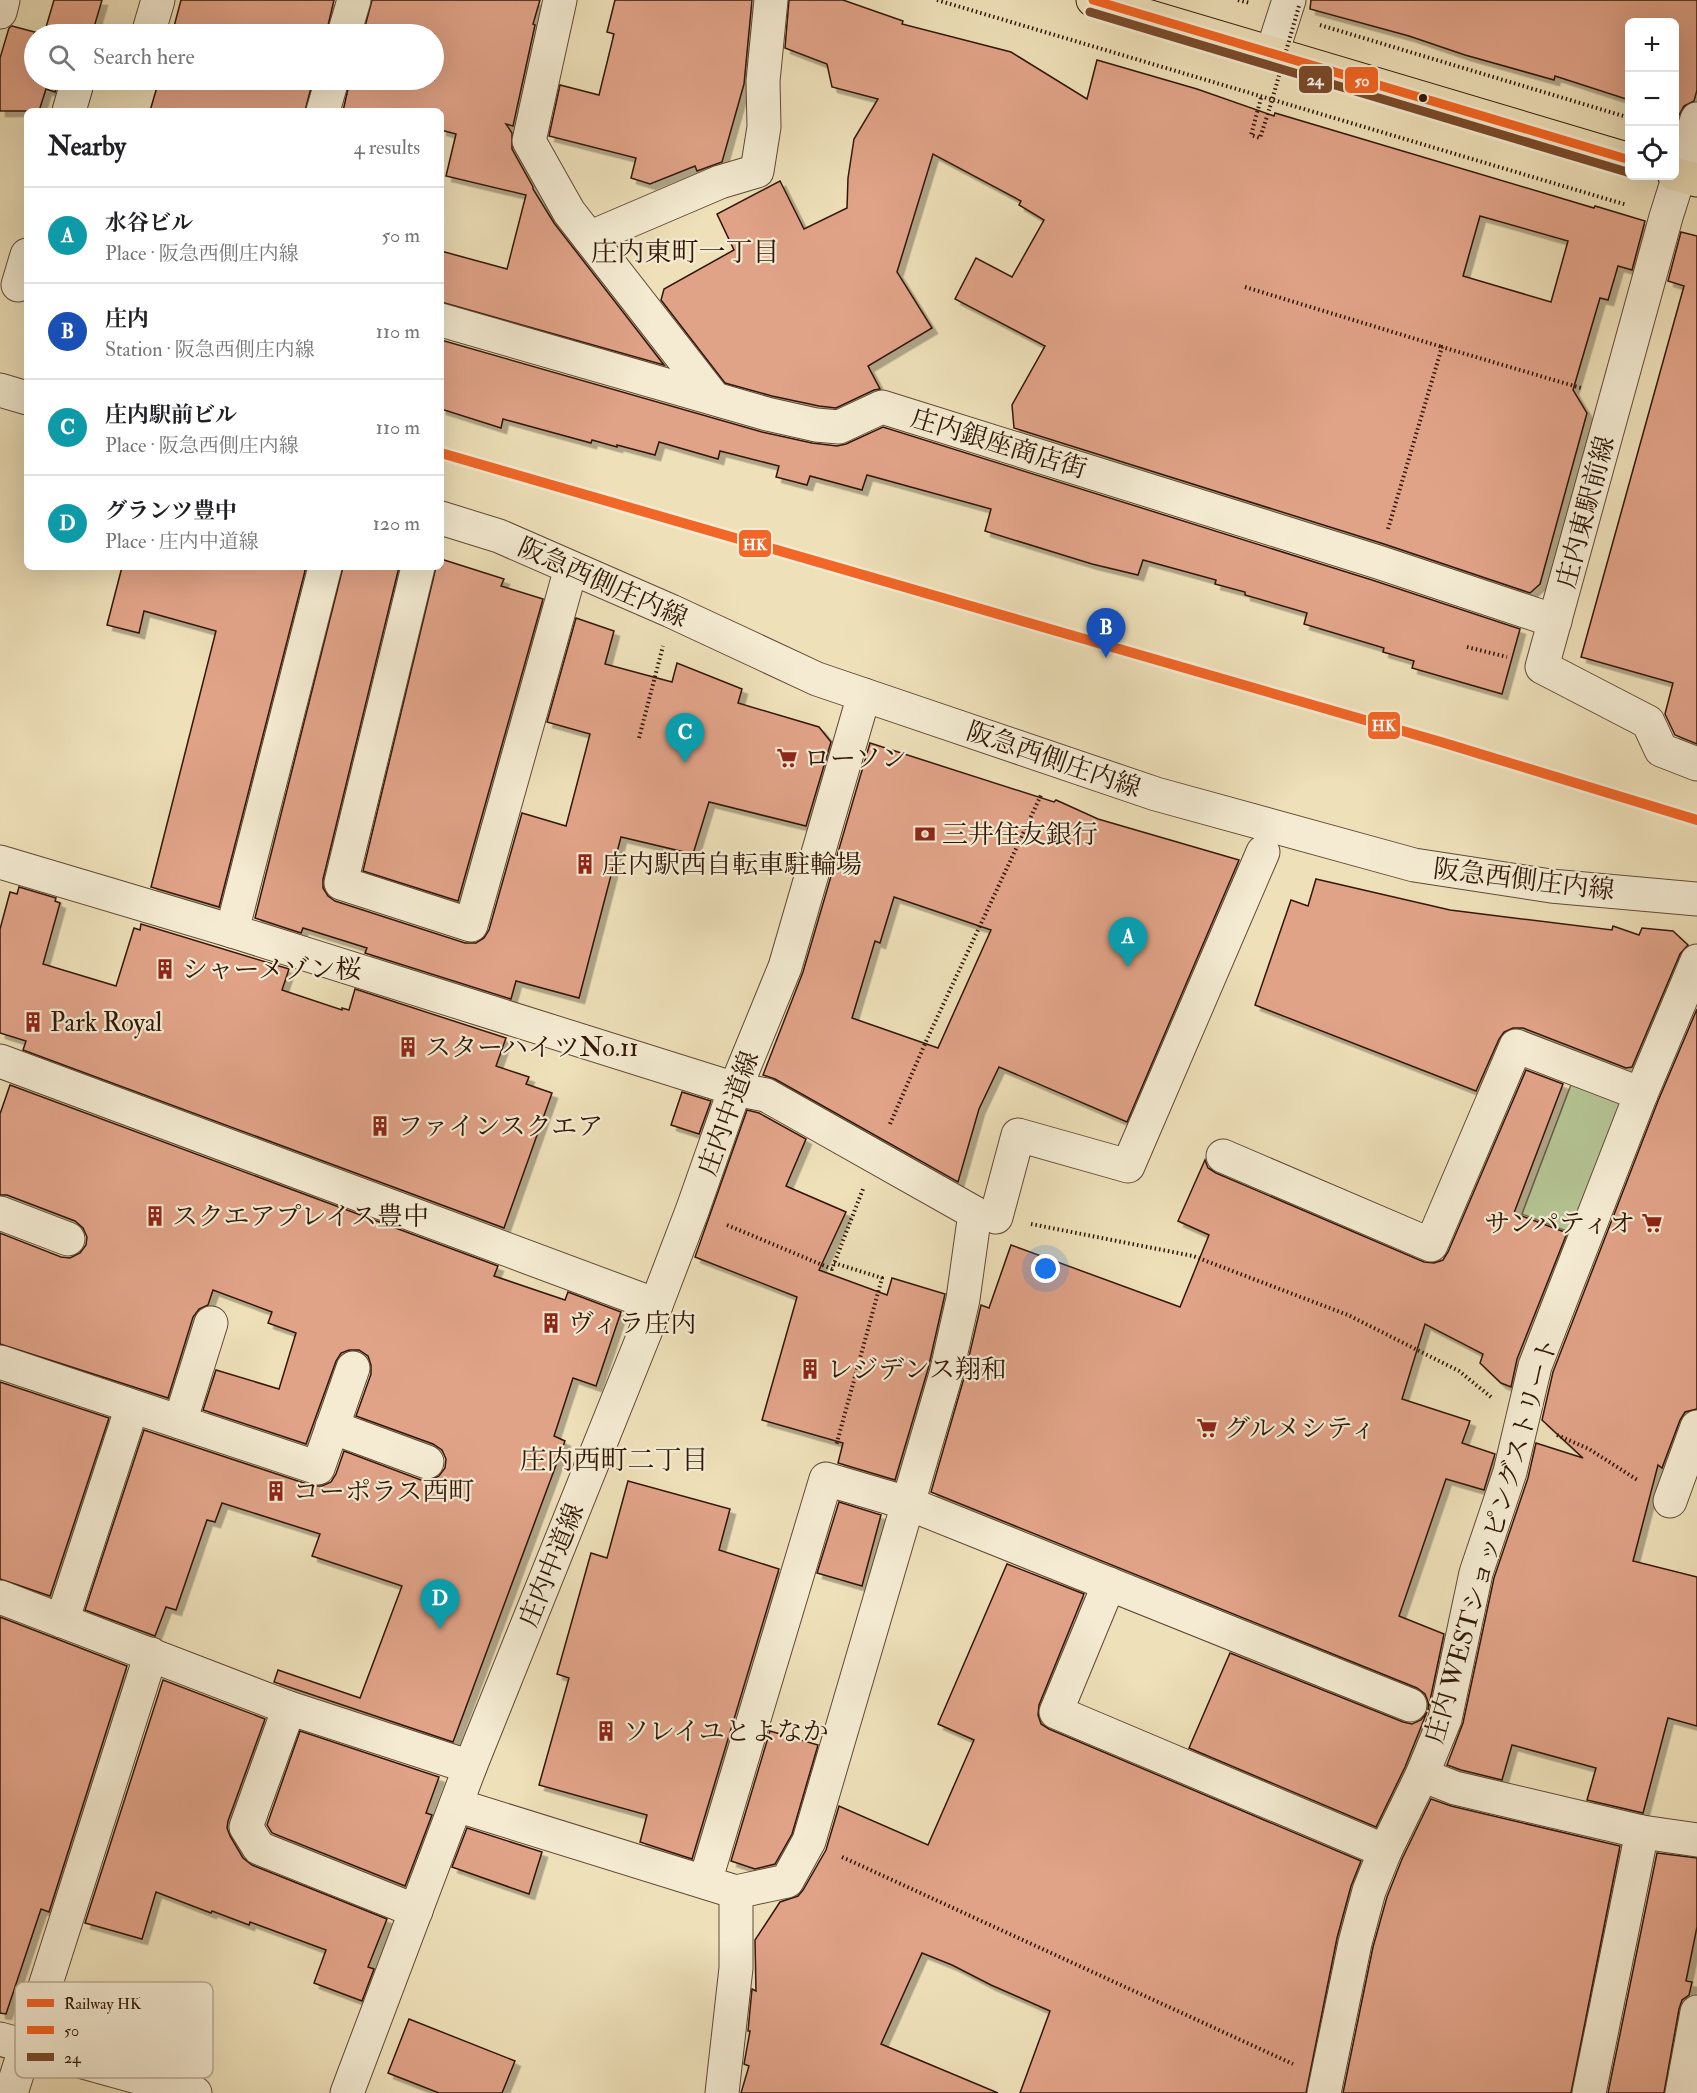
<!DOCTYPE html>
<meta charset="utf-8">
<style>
body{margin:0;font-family:"IM FELL Double Pica","Noto Serif JP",serif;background:#f2f2f2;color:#202124}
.controls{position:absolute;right:18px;top:18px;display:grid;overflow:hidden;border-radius:9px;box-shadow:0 6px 24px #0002}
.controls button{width:54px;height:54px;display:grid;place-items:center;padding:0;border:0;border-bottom:2px solid #e0e0e0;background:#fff;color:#202124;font:30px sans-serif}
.you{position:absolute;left:1046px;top:1269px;width:21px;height:21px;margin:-15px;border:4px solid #fff;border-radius:50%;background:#1a73e8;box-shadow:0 0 0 9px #1a73e833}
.badge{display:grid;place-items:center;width:39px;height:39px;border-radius:50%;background:#8f2418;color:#fff;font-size:20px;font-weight:700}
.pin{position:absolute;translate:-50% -50px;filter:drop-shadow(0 2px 3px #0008)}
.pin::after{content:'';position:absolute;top:32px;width:21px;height:18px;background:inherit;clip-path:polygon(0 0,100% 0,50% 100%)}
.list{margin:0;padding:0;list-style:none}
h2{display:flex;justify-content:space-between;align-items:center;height:78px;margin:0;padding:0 24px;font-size:26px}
h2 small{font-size:20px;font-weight:400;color:#757577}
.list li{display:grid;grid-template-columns:39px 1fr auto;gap:18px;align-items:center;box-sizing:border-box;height:96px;padding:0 24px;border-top:2px solid #e0e0e0}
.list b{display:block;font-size:22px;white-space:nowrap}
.list p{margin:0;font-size:20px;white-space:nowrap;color:#757577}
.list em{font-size:20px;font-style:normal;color:#757577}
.icon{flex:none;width:33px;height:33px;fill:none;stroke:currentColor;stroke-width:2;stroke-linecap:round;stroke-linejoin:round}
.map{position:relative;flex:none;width:1697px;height:2093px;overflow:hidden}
.search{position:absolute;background:#fff;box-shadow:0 6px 24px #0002;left:24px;top:24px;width:420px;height:66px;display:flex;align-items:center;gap:15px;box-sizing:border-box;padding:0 21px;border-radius:33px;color:#757577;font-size:22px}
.panel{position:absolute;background:#fff;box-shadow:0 6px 24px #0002;left:24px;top:108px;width:420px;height:462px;border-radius:9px}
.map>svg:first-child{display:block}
.green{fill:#b4c393;stroke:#736d4d;stroke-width:1.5}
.building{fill:#e1a388;stroke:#321707;stroke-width:1.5;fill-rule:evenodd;filter:url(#shadow)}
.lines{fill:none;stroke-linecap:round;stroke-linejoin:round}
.minor-casing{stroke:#614934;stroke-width:35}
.highway-casing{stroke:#321707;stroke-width:35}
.path{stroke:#321707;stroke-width:4;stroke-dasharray:1.5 3;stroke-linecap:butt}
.minor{stroke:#f4ebd2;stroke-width:33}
.highway{stroke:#eee0b9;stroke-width:33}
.path-bridge{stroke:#321707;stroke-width:4;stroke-dasharray:1.5 3;stroke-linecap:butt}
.bus-1-casing{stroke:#f4ebd2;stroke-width:14}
.bus-2-casing{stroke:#f4ebd2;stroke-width:14}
.bus-1{stroke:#f26522;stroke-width:9}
.bus-2{stroke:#7a4b2a;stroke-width:9}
.rail-1-casing{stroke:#f4ebd2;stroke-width:15}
.rail-1{stroke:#f26627;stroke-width:10}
.bus-dot{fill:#321707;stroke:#f4ebd2;stroke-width:2}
.labels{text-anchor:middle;stroke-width:4.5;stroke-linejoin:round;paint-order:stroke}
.street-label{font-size:26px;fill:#321707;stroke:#f4ebd2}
.poi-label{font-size:26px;fill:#321707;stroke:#f4ebd2;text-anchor:start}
.neighbourhood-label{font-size:27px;fill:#321707;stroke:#f4ebd2}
.key{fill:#f4ebd2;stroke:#baab95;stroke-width:1.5}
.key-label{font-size:16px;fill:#321707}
.line-badge{stroke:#f4ebd2;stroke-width:2}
.badge-label{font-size:16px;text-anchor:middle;font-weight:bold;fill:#fff}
</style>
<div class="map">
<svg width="1697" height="2093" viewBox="0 0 1697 2093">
<defs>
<filter id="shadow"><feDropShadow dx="5.5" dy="5.5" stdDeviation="0" flood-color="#0004"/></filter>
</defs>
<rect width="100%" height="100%" fill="#eee0b9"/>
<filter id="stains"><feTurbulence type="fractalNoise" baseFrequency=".00333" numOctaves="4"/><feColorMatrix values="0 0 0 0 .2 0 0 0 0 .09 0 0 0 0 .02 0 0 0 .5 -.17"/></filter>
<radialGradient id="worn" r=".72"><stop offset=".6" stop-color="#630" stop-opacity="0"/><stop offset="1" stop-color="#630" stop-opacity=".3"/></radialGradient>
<!-- green -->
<polygon class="green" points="1572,1082 1627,1103 1577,1235 1522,1214"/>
<!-- building -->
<g class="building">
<polygon points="54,0 102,0 92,34 44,34"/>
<polygon points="181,0 334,0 326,34 172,34"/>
<polygon points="372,0 540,0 533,24 535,25 513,126 506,124 512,133 512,149 533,187 533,189 554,223 664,365 441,302 441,251 507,269 526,195 446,176 456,134 441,130 441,111 343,111 350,80 434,80 434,34 363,34"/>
<polygon points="615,0 752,0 744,84 722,162 697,171 695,166 650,184 631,178 636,158 549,136 560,85 599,95 614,34 607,32"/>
<path d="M789 0H843L903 21 902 24 1011 52 1087 99 1097 60 1197 89 1274 116 1275 113 1594 208 1595 206 1645 221 1632 270 1618 266 1608 300 1600 298 1573 390 1587 413 1540 584 1530 593 1384 544 1014 428 1012 405 1045 346 955 299 976 258 1012 277 1044 220 1019 205 1021 201 933 154 897 272 932 328 868 366 880 389 874 390 836 408 819 406 772 396 725 383 661 300 664 289 734 250 717 214 780 181 804 229 847 208 848 178 854 139 878 99 832 87 827 64 785 48ZM1480 216 1568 241 1551 302 1463 276Z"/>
<polygon points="1311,0 1697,0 1697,90 1694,101 1684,106 1679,115 1674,113 1674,22 1629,22 1629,99 1626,99 1555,76 1554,80 1465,55 1409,36 1310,9"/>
<polygon points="12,26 42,34 34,34 34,80 59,80 55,92 46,89 39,111 0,111 0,58 9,28"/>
<polygon points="159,80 313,80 305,111 150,111"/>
<polygon points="1681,232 1697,236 1697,744 1675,735 1665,714 1673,683 1581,657 1684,286 1668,281"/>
<polygon points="441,340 762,432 812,443 837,446 846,444 883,427 1372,580 1520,629 1502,694 1412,668 1414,661 1383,652 1384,648 1304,624 1307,613 1245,595 1245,592 1215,584 1216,580 1143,560 1138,575 1092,564 985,531 991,509 867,475 862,490 810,476 807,485 776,477 779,466 720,451 718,459 659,442 655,455 617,445 617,447 592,440 591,443 503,419 501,428 441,409"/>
<polygon points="441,559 504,579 501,586 543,599 458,901 363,871 436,567 441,567"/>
<polygon points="122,567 306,567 219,907 151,887 216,631 144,611 139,633 107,625"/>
<polygon points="343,567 399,567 323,879 323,888 328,896 335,901 465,943 476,943 484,938 489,930 522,813 566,826 590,734 547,722 576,618 614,631 605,664 672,682 677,663 742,689 738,703 819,727 831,742 806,826 709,802 693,854 621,837 579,998 516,981 511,999 365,953 367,948 303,928 301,933 255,918"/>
<path d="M870 743 1054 802 1056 800 1098 819 1239 860 1127 1122 999 1067 979 1109 958 1182 775 1079 763 1075 803 972ZM894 897 991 930 938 1048 852 1018 875 941 880 943Z"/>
<polygon points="1316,879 1450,910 1612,930 1613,926 1639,935 1642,928 1673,931 1688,945 1680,954 1632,1067 1626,1068 1523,1028 1513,1028 1504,1032 1499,1039 1476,1091 1255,1005 1291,900 1308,906"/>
<polygon points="19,887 56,898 55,901 60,903 43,964 116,986 134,928 140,930 141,924 289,969 282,990 342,1010 342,1008 349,1010 355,989 506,1038 496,1066 529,1077 526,1084 552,1093 504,1228 23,1050 26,1041 0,1033 0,929 10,892 17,894"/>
<polygon points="1697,1009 1697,1409 1685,1412 1680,1420 1662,1468 1658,1465 1633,1561 1697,1577 1697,1726 1668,1718 1643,1813 1587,1800 1596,1768 1512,1745 1502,1780 1461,1770 1447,1765 1463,1723 1494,1578 1528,1478 1536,1443 1583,1458 1542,1420 1553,1372 1658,1101"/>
<polygon points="1526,1070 1563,1084 1514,1213 1567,1233 1517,1359 1511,1387 1501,1383 1480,1363 1483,1354 1425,1324 1402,1399 1470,1421 1462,1443 1495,1454 1484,1490 1446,1479 1399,1616 1444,1634 1428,1710 1428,1702 1425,1694 1417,1688 931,1492 964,1378 981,1305 989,1308 1011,1245 1180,1307 1209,1235 1178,1221 1205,1160 1208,1168 1216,1173 1424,1262 1434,1263 1443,1260 1448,1252"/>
<polygon points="10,1085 498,1266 494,1276 565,1300 568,1292 621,1312 596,1386 573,1378 554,1436 565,1441 453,1742 274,1682 278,1670 360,1698 402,1586 312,1556 320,1534 222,1503 215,1522 207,1520 176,1610 166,1607 155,1636 85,1610 144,1430 313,1486 322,1486 331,1482 336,1474 344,1451 421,1480 430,1480 439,1476 445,1468 446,1459 442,1450 433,1444 356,1416 371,1374 371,1365 368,1356 359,1350 349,1350 341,1353 336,1361 306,1444 203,1410 216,1370 279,1389 296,1333 268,1323 272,1312 213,1290 208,1305 199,1309 193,1317 168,1398 0,1344 0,1233 61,1257 70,1258 80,1253 86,1245 87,1237 83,1228 75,1221 7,1195 0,1195 0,1114"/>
<polygon points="682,1092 711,1101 699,1134 671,1125"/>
<polygon points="747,1110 759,1113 806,1139 786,1186 846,1212 819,1270 887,1295 892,1278 945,1294 928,1369 895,1480 838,1463 843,1443 762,1420 797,1297 695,1257"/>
<polygon points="0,1382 109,1418 50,1596 0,1579"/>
<polygon points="628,1481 730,1509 719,1550 779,1569 692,1859 640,1842 647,1815 539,1785 569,1678 557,1674 591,1553 607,1558"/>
<polygon points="839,1502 881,1515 862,1586 817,1573"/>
<polygon points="1007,1564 1084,1594 1039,1705 1038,1715 1041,1724 1049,1729 1361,1861 1351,1886 1337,1938 1306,2093 1020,2093 1050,2011 991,1985 952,1965 922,1953 881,2044 998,2093 741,2093 749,2066 744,2064 750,2031 748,2031 752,1989 756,1991 755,1940 780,1902 798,1896 803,1890 826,1850 839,1806 928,1845 974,1740 938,1724"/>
<polygon points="0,1617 127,1666 49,1912 41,1909 6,2014 0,2013"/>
<polygon points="1230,1653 1403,1722 1412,1724 1421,1720 1427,1712 1405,1767 1376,1827 1189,1748"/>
<polygon points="163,1680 265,1719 228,1821 227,1828 230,1836 243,1858 252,1865 387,1919 368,1967 374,1969 362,2001 314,1983 326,1950 250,1922 249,1925 212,1911 211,1913 156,1892 142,1939 85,1923"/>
<polygon points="300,1731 439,1777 426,1813 432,1815 405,1886 272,1833 267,1825"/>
<polygon points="770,1731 818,1745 792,1834 775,1864 755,1869 731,1861"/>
<polygon points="1431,1799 1451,1806 1620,1846 1571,2093 1343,2093 1373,1947 1387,1897 1402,1859"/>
<polygon points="467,1828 542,1852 529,1894 452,1867"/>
<polygon points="1657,1853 1697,1858 1697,1927 1686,1981 1692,1982 1689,1995 1682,2000 1679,2009 1664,2093 1608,2093"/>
<polygon points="409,2019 515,2061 502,2093 439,2093 388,2073"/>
</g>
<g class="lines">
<!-- minor casing -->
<g class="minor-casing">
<g id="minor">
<polyline points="560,0 529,141 569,212 713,397"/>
<polyline points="0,12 3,0"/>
<polyline points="148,34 158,0"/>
<polyline points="344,34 354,0"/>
<polyline points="1272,53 1289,0"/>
<polyline points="69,111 78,80"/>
<polyline points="323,111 332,80"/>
<polyline points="1697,119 1666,217 1542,667 1648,722 1661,750 1697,764"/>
<polyline points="589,238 720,182 757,171 764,127 763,81 771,0"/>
<polyline points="18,285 27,255"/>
<polyline points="441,320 767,414 816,425 839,427 882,407 1378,562 1555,621"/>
<polyline points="0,390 27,398"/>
<polyline points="441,518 499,536 671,611 817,679 1156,794 1414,865 1551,886 1697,899"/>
<polyline points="418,567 341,883 471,925 571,568"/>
<polyline points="0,862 232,931 735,1089 766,1095 975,1213 963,1299 946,1374 809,1841 787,1881 736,1892"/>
<polyline points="232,931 325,567"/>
<polyline points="0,1061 656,1305"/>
<polyline points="1223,1156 1431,1245 1516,1046 1641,1094"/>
<polyline points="0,1213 68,1239"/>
<polyline points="996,1217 1018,1135 1128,1166 1263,852"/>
<polyline points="0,1362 318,1468 353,1368"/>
<polyline points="180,1422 211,1323"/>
<polyline points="332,1427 427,1462"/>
<polyline points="1670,1501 1697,1427"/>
<polyline points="1109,1584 1056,1712 1385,1851"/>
<polyline points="0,1597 289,1708 470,1767"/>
<polyline points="62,1621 132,1407"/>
<polyline points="289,1708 246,1827 259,1848 416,1911"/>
<polyline points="1422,1775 1455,1788 1642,1832 1697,1840"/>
<polyline points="456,1805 736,1892 736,1968 722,2093"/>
<polyline points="705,1882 826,1479 907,1503 1410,1705"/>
<polyline points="0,2039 195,2093"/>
<polyline points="11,2093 151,1654"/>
<polyline points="347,2093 470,1767 656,1305 692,1211 735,1089 785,967 864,695"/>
<polyline points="1324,2093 1355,1943 1369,1891 1385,1851 1422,1775 1445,1719 1476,1573 1510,1472 1535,1366 1641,1094 1697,961"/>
<polyline points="1589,2093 1642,1832"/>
<polyline points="1682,2093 1697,2012"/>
</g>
</g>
<!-- highway casing -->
<g class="highway-casing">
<g id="highway">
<polyline points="1093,0 1630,160"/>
<polyline points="1674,174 1697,180"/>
</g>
</g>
<!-- path -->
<g class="path">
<polyline points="937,0 1627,205"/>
<polyline points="1238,0 1250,3"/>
<polyline points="1320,25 1630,118"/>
<polyline points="1261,98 1251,135 1260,138 1270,107"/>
<polyline points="1245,287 1442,347"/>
<polyline points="1388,529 1442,347 1581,388"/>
<polyline points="1467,647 1507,657"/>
<polyline points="639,738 663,646"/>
<polyline points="890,1124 928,1037 1042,793"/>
<polyline points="1031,1224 1193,1256 1348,1315 1459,1371 1491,1397"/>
<polyline points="727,1225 832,1269 863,1189"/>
<polyline points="834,1263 882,1278 836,1446"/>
<polyline points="1557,1435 1589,1449 1639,1481"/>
<polyline points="842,1857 1293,2064"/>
</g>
<!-- minor -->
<use href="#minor" class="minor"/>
<!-- highway -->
<use href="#highway" class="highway"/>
<!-- path-bridge -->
<polyline class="path-bridge" points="1270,107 1299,6"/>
<!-- bus-1 casing -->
<g class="bus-1-casing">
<polyline id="bus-1" points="1093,0 1630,160"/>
</g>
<!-- bus-2 casing -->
<g class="bus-2-casing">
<polyline id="bus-2" points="1090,12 1627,172"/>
</g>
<!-- bus-1 -->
<use href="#bus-1" class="bus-1"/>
<!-- bus-2 -->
<use href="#bus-2" class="bus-2"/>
<!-- rail-1 casing -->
<g class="rail-1-casing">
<polyline id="rail-1" points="441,453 1441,742 1697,820"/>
</g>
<!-- rail-1 -->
<use href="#rail-1" class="rail-1"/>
</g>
<!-- icons -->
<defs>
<g id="supermarket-bare" transform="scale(1.62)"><path d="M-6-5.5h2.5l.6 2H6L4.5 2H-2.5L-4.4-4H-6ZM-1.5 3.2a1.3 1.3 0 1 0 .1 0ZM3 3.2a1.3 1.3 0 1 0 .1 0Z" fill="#8f2418" stroke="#f4ebd2" stroke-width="2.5" paint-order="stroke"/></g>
<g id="bank-bare" transform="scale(1.62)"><path d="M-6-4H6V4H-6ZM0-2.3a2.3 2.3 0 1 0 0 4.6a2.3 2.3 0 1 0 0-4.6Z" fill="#8f2418" stroke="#f4ebd2" stroke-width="2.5" paint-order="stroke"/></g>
<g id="building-bare" transform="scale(1.62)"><path d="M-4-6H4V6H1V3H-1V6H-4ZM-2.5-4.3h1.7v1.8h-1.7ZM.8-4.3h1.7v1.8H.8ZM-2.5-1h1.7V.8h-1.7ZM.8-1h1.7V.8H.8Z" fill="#8f2418" stroke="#f4ebd2" stroke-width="2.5" paint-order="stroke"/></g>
</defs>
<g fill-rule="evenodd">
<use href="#supermarket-bare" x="787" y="758"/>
<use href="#bank-bare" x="925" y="834"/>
<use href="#building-bare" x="585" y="864"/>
<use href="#building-bare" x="165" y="969"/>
<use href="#building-bare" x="33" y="1022"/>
<use href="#building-bare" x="408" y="1047"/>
<use href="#building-bare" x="380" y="1126"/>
<use href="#building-bare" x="155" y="1216"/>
<use href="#supermarket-bare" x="1652" y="1223"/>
<use href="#building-bare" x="551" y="1323"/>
<use href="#building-bare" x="810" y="1369"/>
<use href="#supermarket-bare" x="1207" y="1428"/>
<use href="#building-bare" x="276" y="1491"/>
<use href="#building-bare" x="606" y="1731"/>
</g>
<!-- markers -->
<circle class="bus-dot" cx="1423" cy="98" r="5"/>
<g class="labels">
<!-- street labels -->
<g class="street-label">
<text transform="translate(999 443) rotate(17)" y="9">庄内銀座商店街</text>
<text transform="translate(1585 512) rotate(-75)" y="9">庄内東駅前線</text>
<text transform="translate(603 582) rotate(24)" y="9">阪急西側庄内線</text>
<text transform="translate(1054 759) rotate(19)" y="9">阪急西側庄内線</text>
<text transform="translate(1524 879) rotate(7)" y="9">阪急西側庄内線</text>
<text transform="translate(728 1113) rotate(-70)" y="9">庄内中道線</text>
<text transform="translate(1491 1540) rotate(-74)" y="9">庄内 WESTショッピングストリート</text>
<text transform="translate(551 1565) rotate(-68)" y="9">庄内中道線</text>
</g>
<!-- poi labels -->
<g class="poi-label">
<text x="804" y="767">ローソン</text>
<text x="942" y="843">三井住友銀行</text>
<text x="602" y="873">庄内駅西自転車駐輪場</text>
<text x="182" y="978">シャーメゾン桜</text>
<text x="50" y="1031">Park Royal</text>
<text x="425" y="1056">スターハイツNo.11</text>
<text x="397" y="1135">ファインスクエア</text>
<text x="172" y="1225">スクエアプレイス豊中</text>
<text x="1635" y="1232" text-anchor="end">サンパティオ</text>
<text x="568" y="1332">ヴィラ庄内</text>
<text x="827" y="1378">レジデンス翔和</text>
<text x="1224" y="1437">グルメシティ</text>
<text x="293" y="1500">コーポラス西町</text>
<text x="623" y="1740">ソレイユとよなか</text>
</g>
<!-- neighbourhood labels -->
<g class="neighbourhood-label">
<text x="685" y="261">庄内東町一丁目</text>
<text x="614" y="1469">庄内西町二丁目</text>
</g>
</g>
<!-- legend -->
<rect x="15" y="1982" width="198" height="96" rx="9" class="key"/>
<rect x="27" y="1999" width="27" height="8" fill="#f26627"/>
<rect x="27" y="2026" width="27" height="8" fill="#f26522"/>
<rect x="27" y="2053" width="27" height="8" fill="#7a4b2a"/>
<g class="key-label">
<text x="64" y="2009">Railway HK</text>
<text x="64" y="2036">50</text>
<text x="64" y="2063">24</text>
</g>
<g class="line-badge">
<rect x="1298" y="65" width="35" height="29" rx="6" fill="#7a4b2a"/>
<rect x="1344" y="66" width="35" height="28" rx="6" fill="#f26522"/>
<rect x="738" y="529" width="34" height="29" rx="6" fill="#f26627"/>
<rect x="1367" y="711" width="34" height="29" rx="6" fill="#f26627"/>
</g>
<g class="badge-label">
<text x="1315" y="85">24</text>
<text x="1362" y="86">50</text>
<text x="755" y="550">HK</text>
<text x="1384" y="731">HK</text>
</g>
<rect width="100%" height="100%" filter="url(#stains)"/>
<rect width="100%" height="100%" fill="url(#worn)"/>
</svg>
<div class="controls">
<button>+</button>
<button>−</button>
<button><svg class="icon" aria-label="locate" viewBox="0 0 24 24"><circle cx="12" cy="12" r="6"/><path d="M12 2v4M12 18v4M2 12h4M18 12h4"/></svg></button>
</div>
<div class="you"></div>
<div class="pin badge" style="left:1128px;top:967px;background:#0f9aa8">A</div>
<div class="pin badge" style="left:1106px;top:658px;background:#1a4fb4">B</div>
<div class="pin badge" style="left:685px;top:763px;background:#0f9aa8">C</div>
<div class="pin badge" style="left:440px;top:1629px;background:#0f9aa8">D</div>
<div class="search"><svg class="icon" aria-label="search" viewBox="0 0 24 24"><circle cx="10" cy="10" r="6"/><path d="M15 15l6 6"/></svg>Search here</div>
<section class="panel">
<h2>Nearby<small>4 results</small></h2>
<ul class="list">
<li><span class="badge" style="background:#0f9aa8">A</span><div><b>水谷ビル</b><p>Place · 阪急西側庄内線</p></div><em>50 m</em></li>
<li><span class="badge" style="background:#1a4fb4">B</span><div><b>庄内</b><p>Station · 阪急西側庄内線</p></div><em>110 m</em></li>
<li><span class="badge" style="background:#0f9aa8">C</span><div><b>庄内駅前ビル</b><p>Place · 阪急西側庄内線</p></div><em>110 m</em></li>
<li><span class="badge" style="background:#0f9aa8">D</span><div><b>グランツ豊中</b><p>Place · 庄内中道線</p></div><em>120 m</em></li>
</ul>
</section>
</div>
